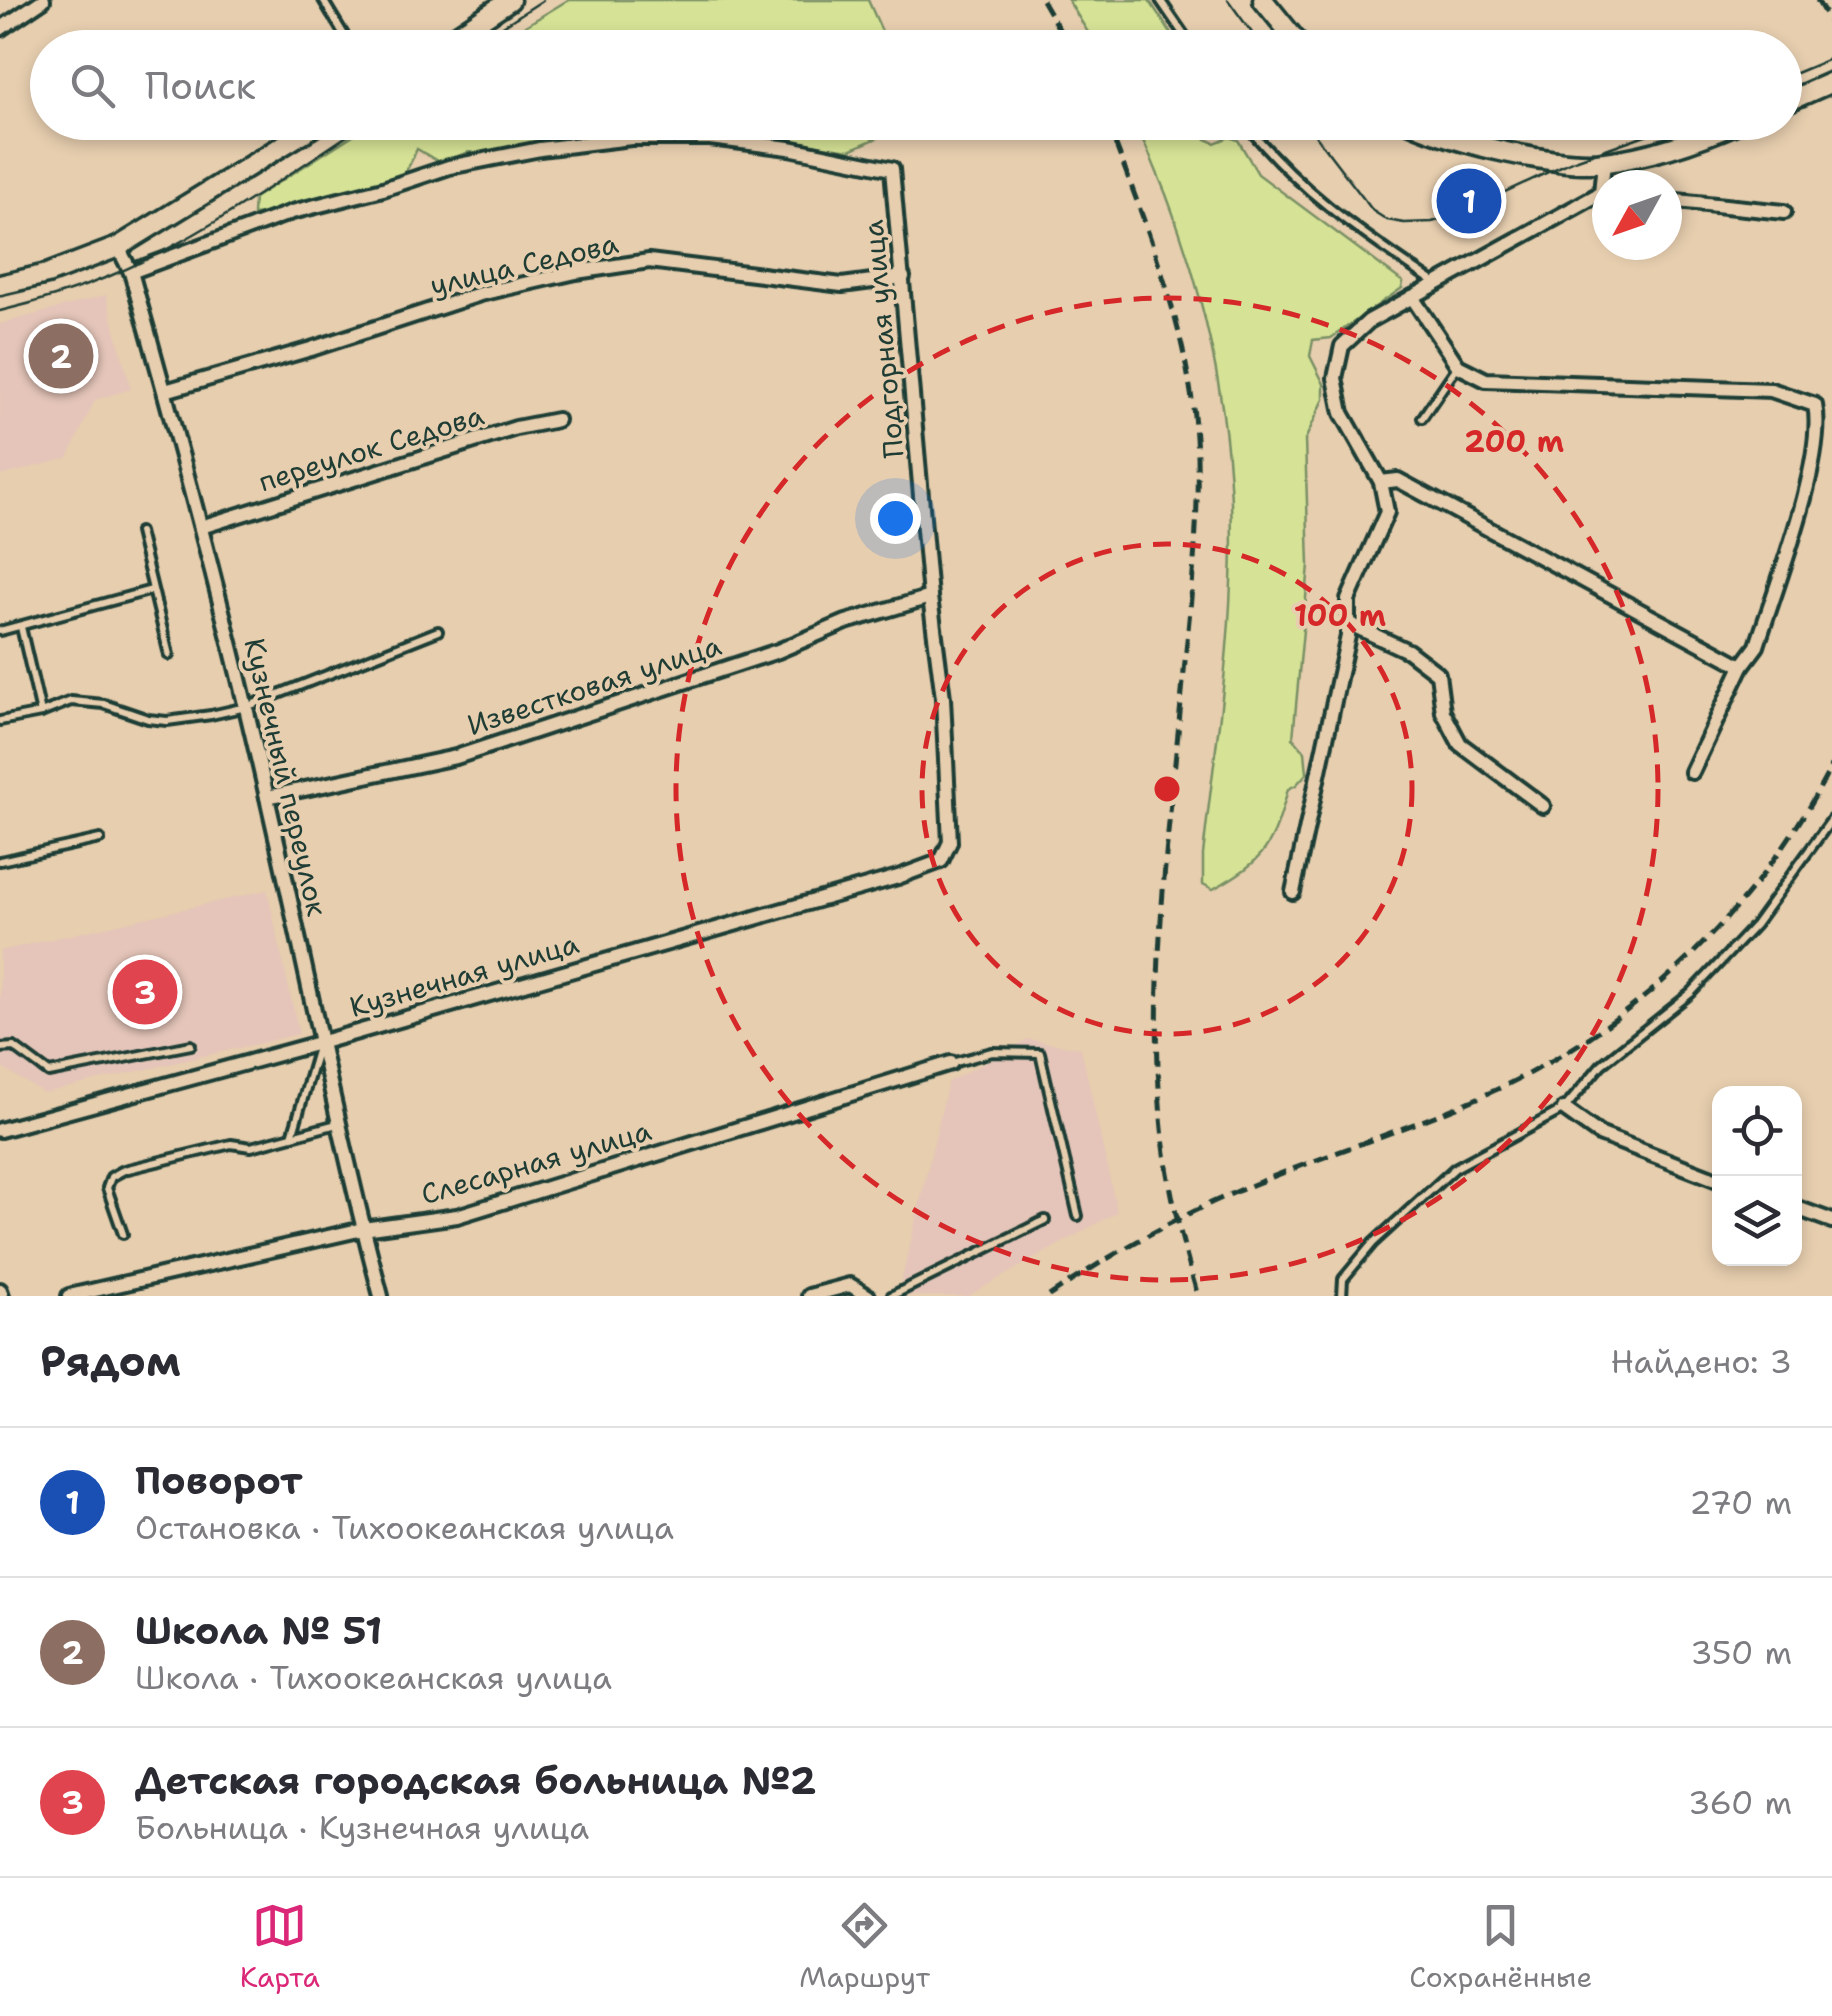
<!DOCTYPE html>
<html lang="ru">
<meta charset="utf-8">
<style>
body{margin:0;font-family:"Shantell Sans",sans-serif;background:#f2f2f3;color:#2b2b33}
.controls{position:absolute;right:30px;bottom:30px;display:grid;overflow:hidden;border-radius:20px;box-shadow:0 5px 15px #0003}
.controls button{width:90px;height:90px;display:grid;place-items:center;padding:0;border:0;border-bottom:2px solid #e1e1e2;background:#fff;color:#2b2b33;font:50px sans-serif}
.compass{position:absolute;left:1592px;top:170px;width:90px;height:90px;border-radius:50%;background:#fff;box-shadow:0 5px 15px #0003;rotate:230deg}
.you{position:absolute;left:895px;top:518px;width:35px;height:35px;margin:-25px;border:8px solid #fff;border-radius:50%;background:#1a73e8;box-shadow:0 0 0 15px #1a73e833}
.badge{display:grid;place-items:center;width:65px;height:65px;border-radius:50%;background:#db2777;color:#fff;font-size:32px;font-weight:700}
.pin{position:absolute;translate:-50% -50%;border:5px solid #fff;box-shadow:0 2px 10px #0006}
.list{margin:0;padding:0;list-style:none}
h2{display:flex;justify-content:space-between;align-items:center;height:130px;margin:0;padding:0 40px;font-size:42px}
h2 small{font-size:32px;font-weight:400;color:#7c7c81}
.list li{display:grid;grid-template-columns:65px 1fr auto;gap:30px;align-items:center;box-sizing:border-box;height:150px;padding:0 40px;border-top:2px solid #e1e1e2}
.list b{display:block;font-size:38px;white-space:nowrap}
.list p{margin:0;font-size:32px;white-space:nowrap;color:#7c7c81}
.list em{font-size:32px;font-style:normal;color:#7c7c81}
.icon{flex:none;width:55px;height:55px;fill:none;stroke:currentColor;stroke-width:2;stroke-linecap:round;stroke-linejoin:round}
.map{position:relative;flex:none;width:1832px;height:1296px;overflow:hidden}
.search{position:absolute;background:#fff;box-shadow:0 5px 15px #0003;left:30px;right:30px;top:30px;height:110px;display:flex;align-items:center;gap:25px;box-sizing:border-box;padding:0 35px;border-radius:55px;color:#7c7c81;font-size:38px}
.sheet{height:580px;background:#fff}
nav{display:flex;justify-content:space-around;align-items:center;box-sizing:border-box;height:140px;border-top:2px solid #e1e1e2;background:#fff;font-size:28px;color:#7c7c81}
nav a{display:grid;justify-items:center;gap:5px}
nav .on{color:#db2777}
.map>svg:first-child{display:block}
.built{fill:#e5c5b9}
.green{fill:#d6e396;stroke:#7a9065;stroke-width:2.5}
.lines{fill:none;stroke-linecap:round;stroke-linejoin:round}
.service-casing{stroke:#1f3d34;stroke-width:14}
.minor-casing{stroke:#1f3d34;stroke-width:20}
.secondary-casing{stroke:#1f3d34;stroke-width:25}
.service{stroke:#e7ceaf;stroke-width:6}
.minor{stroke:#e7ceaf;stroke-width:12}
.secondary{stroke:#e7ceaf;stroke-width:18}
.tram{stroke:#1f3d34;stroke-width:2.5}
.rail{stroke:#1f3d34;stroke-width:5;stroke-dasharray:15 8;stroke-linecap:butt}
.ring{fill:none;stroke:#d62828;stroke-width:5;stroke-dasharray:18 12}
.labels{text-anchor:middle;stroke-width:8;stroke-linejoin:round;paint-order:stroke}
.street-label{font-size:28px;fill:#1f3d34;stroke:#e7ceaf}
.centre{fill:#d62828;stroke:#e7ceaf;stroke-width:5}
.ring-label{font-size:30px;text-anchor:middle;font-weight:bold;fill:#d62828;stroke:#e7ceaf;stroke-width:8;stroke-linejoin:round;paint-order:stroke}
</style>
<div class="map">
<svg width="1832" height="1296" viewBox="0 0 1832 1296">
<rect width="100%" height="100%" fill="#e7ceaf"/>
<filter id="ink" filterUnits="userSpaceOnUse"><feTurbulence type="fractalNoise" baseFrequency=".01" numOctaves="2"/><feDisplacementMap in="SourceGraphic" scale="20" xChannelSelector="R" yChannelSelector="G"/><feConvolveMatrix kernelMatrix="1 2 1 2 8 2 1 2 1" color-interpolation-filters="sRGB"/></filter>
<g filter="url(#ink)">
<!-- built -->
<g class="built">
<polygon points="106,295 131,389 95,400 68,458 0,476 0,324"/>
<polygon points="267,890 299,1034 44,1093 0,1067 0,951"/>
<polygon points="1028,1039 1081,1048 1117,1212 968,1296 880,1296 899,1291 948,1082"/>
</g>
<!-- green -->
<g class="green">
<polygon points="568,0 868,0 889,47 491,47"/>
<polygon points="1068,0 1149,0 1180,47 1097,47"/>
<path d="M372 123H911L850 150 714 130 663 131 490 154 468 152 441 163 417 149C413 157 408 171 401 177 376 197 287 212 253 215L254 198Z"/>
<path d="M1135 123H1194L1206 139 1215 143 1229 137 1238 140 1258 174 1403 282 1402 288 1331 338 1313 340 1310 356 1324 384V399L1305 440 1309 565 1293 738 1305 752 1307 773 1296 785 1288 789C1273 846 1266 860 1213 889L1203 884V855C1213 764 1228 673 1231 582 1238 424 1203 264 1135 123Z"/>
</g>
<g class="lines">
<!-- service casing -->
<g class="service-casing">
<g id="service">
<polyline points="323,0 352,48"/>
<polyline points="1160,0 1193,48"/>
<path d="M1244 122C1299 192 1363 234 1435 283"/>
<polyline points="1422,418 1457,367"/>
<polyline points="139,532 169,655"/>
<polyline points="21,627 41,713"/>
<polyline points="0,631 152,590"/>
<polyline points="0,721 41,713 71,701 104,704 148,719 167,721 211,715 246,707 438,631"/>
<polyline points="0,861 100,839"/>
<polyline points="319,1044 292,1136 337,1124"/>
<polyline points="0,1048 14,1047 49,1073 191,1045"/>
<polyline points="952,1063 992,1052 1040,1053 1078,1216"/>
<polyline points="123,1234 107,1188 111,1177 124,1170 231,1144 251,1147 292,1136"/>
<polyline points="891,1296 1045,1220"/>
<polyline points="1342,1296 1343,1279 1373,1243 1455,1168 1564,1109 1601,1065 1691,993 1755,925 1832,819"/>
</g>
</g>
<!-- minor casing -->
<g class="minor-casing">
<g id="minor">
<polyline points="0,29 43,0"/>
<polyline points="1601,193 1604,162"/>
<polyline points="1667,200 1784,212"/>
<path d="M118 247 131 272C180 445 226 618 266 793 305 961 337 1130 381 1296"/>
<path d="M1412 297 1458 366 1486 380 1771 390 1815 405C1826 458 1775 589 1757 646L1742 666 1692 772"/>
<polyline points="165,391 311,349 480,294 576,272 649,261 842,285 903,277"/>
<polyline points="1381,482 1398,480 1742,666"/>
<polyline points="201,527 516,428 557,420"/>
<polyline points="1348,623 1408,651 1438,674 1443,712 1460,744 1543,806"/>
<polyline points="267,797 456,757 778,651 846,622 930,597"/>
<polyline points="1293,892 1348,636 1348,600 1387,512 1381,482 1342,413 1335,378 1342,346 1369,321 1601,193 1607,194"/>
<polyline points="1564,1109 1599,1134 1720,1181"/>
<polyline points="0,1130 319,1043 898,877 941,861 950,842 943,698 930,597 892,169 789,148 710,138 631,138 540,149 449,167 383,189 292,212 131,272"/>
<polyline points="1794,1207 1832,1221"/>
<polyline points="0,1290 2,1296"/>
<polyline points="69,1296 363,1229 457,1216 951,1063"/>
<polyline points="809,1296 850,1285 868,1296"/>
</g>
</g>
<!-- secondary casing -->
<g class="secondary-casing">
<g id="secondary">
<polyline points="1263,0 1302,48"/>
<polyline points="438,48 510,0"/>
<polyline points="1784,103 1832,82"/>
<path d="M1409 122C1456 143 1555 168 1606 162 1652 156 1697 141 1740 122"/>
<polyline points="0,285 47,274 118,247 321,122"/>
</g>
</g>
<!-- service -->
<use href="#service" class="service"/>
<!-- minor -->
<use href="#minor" class="minor"/>
<!-- secondary -->
<use href="#secondary" class="secondary"/>
<!-- tram -->
<g class="tram">
<polyline points="1228,0 1263,48"/>
<polyline points="469,48 543,0"/>
<polyline points="1784,78 1832,58"/>
<polyline points="1305,122 1373,211 1387,220 1404,223 1432,222 1453,216 1572,161 1682,122"/>
<path d="M0 311C38 302 74 291 110 276 202 238 285 176 368 122"/>
</g>
<!-- rail -->
<g class="rail">
<polyline points="1042,0 1070,48"/>
<polyline points="1817,0 1832,26"/>
<path d="M1107 122C1148 230 1193 340 1197 456 1199 532 1190 607 1183 682 1170 821 1150 965 1160 1104 1164 1170 1179 1234 1198 1296"/>
<path d="M1049 1296C1102 1260 1156 1229 1213 1202 1307 1159 1409 1131 1502 1087 1644 1019 1760 905 1832 765"/>
</g>
</g>
</g>
<!-- distance rings -->
<g class="ring">
<circle cx="1167" cy="789" r="245"/>
<circle cx="1167" cy="789" r="491"/>
</g>
<g class="labels">
<!-- street labels -->
<g class="street-label">
<text transform="translate(524 264) rotate(-13)" y="10">улица Седова</text>
<text transform="translate(883 339) rotate(-95)" y="10">Подгорная улица</text>
<text transform="translate(371 448) rotate(-17)" y="10">переулок Седова</text>
<text transform="translate(594 685) rotate(-18)" y="10">Известковая улица</text>
<text transform="translate(286 777) rotate(77)" y="10">Кузнечный переулок</text>
<text transform="translate(464 975) rotate(-16)" y="10">Кузнечная улица</text>
<text transform="translate(536 1162) rotate(-16)" y="10">Слесарная улица</text>
</g>
</g>
<circle cx="1167" cy="789" r="15" class="centre"/>
<g class="ring-label">
<text x="1514" y="452">200 m</text>
<text x="1340" y="626">100 m</text>
</g>
</svg>
<div class="controls">
<button><svg class="icon" aria-label="locate" viewBox="0 0 24 24"><circle cx="12" cy="12" r="6"/><path d="M12 2v4M12 18v4M2 12h4M18 12h4"/></svg></button>
<button><svg class="icon" aria-label="layers" viewBox="0 0 24 24"><path d="M12 4l9 5-9 5-9-5zM3 14l9 5 9-5"/></svg></button>
</div>
<svg class="compass" viewBox="-18 -18 36 36"><path d="M0-13l5 13h-10z" fill="#e53935"/><path d="M0 13l5-13h-10z" fill="#7c7c81"/></svg>
<div class="you"></div>
<div class="pin badge" style="left:1469px;top:201px;background:#1a4fb4">1</div>
<div class="pin badge" style="left:61px;top:356px;background:#8d6e63">2</div>
<div class="pin badge" style="left:145px;top:992px;background:#e0444e">3</div>
<div class="search"><svg class="icon" aria-label="search" viewBox="0 0 24 24"><circle cx="10" cy="10" r="6"/><path d="M15 15l6 6"/></svg>Поиск</div>
</div>
<section class="sheet">
<h2>Рядом<small>Найдено: 3</small></h2>
<ul class="list">
<li><span class="badge" style="background:#1a4fb4">1</span><div><b>Поворот</b><p>Остановка · Тихоокеанская улица</p></div><em>270 m</em></li>
<li><span class="badge" style="background:#8d6e63">2</span><div><b>Школа № 51</b><p>Школа · Тихоокеанская улица</p></div><em>350 m</em></li>
<li><span class="badge" style="background:#e0444e">3</span><div><b>Детская городская больница №2</b><p>Больница · Кузнечная улица</p></div><em>360 m</em></li>
</ul>
</section>
<nav>
<a class="on"><svg class="icon" aria-label="map" viewBox="0 0 24 24"><path d="M3 6l6-2 6 2 6-2v14l-6 2-6-2-6 2zM9 4v14M15 6v14"/></svg>Карта</a>
<a><svg class="icon" aria-label="directions" viewBox="0 0 24 24"><path d="M12 3l9 9-9 9-9-9zM9 14v-3h6M13 9l2 2-2 2"/></svg>Маршрут</a>
<a><svg class="icon" aria-label="saved" viewBox="0 0 24 24"><path d="M7 4h10v16l-5-4-5 4z"/></svg>Сохранённые</a>
</nav>
